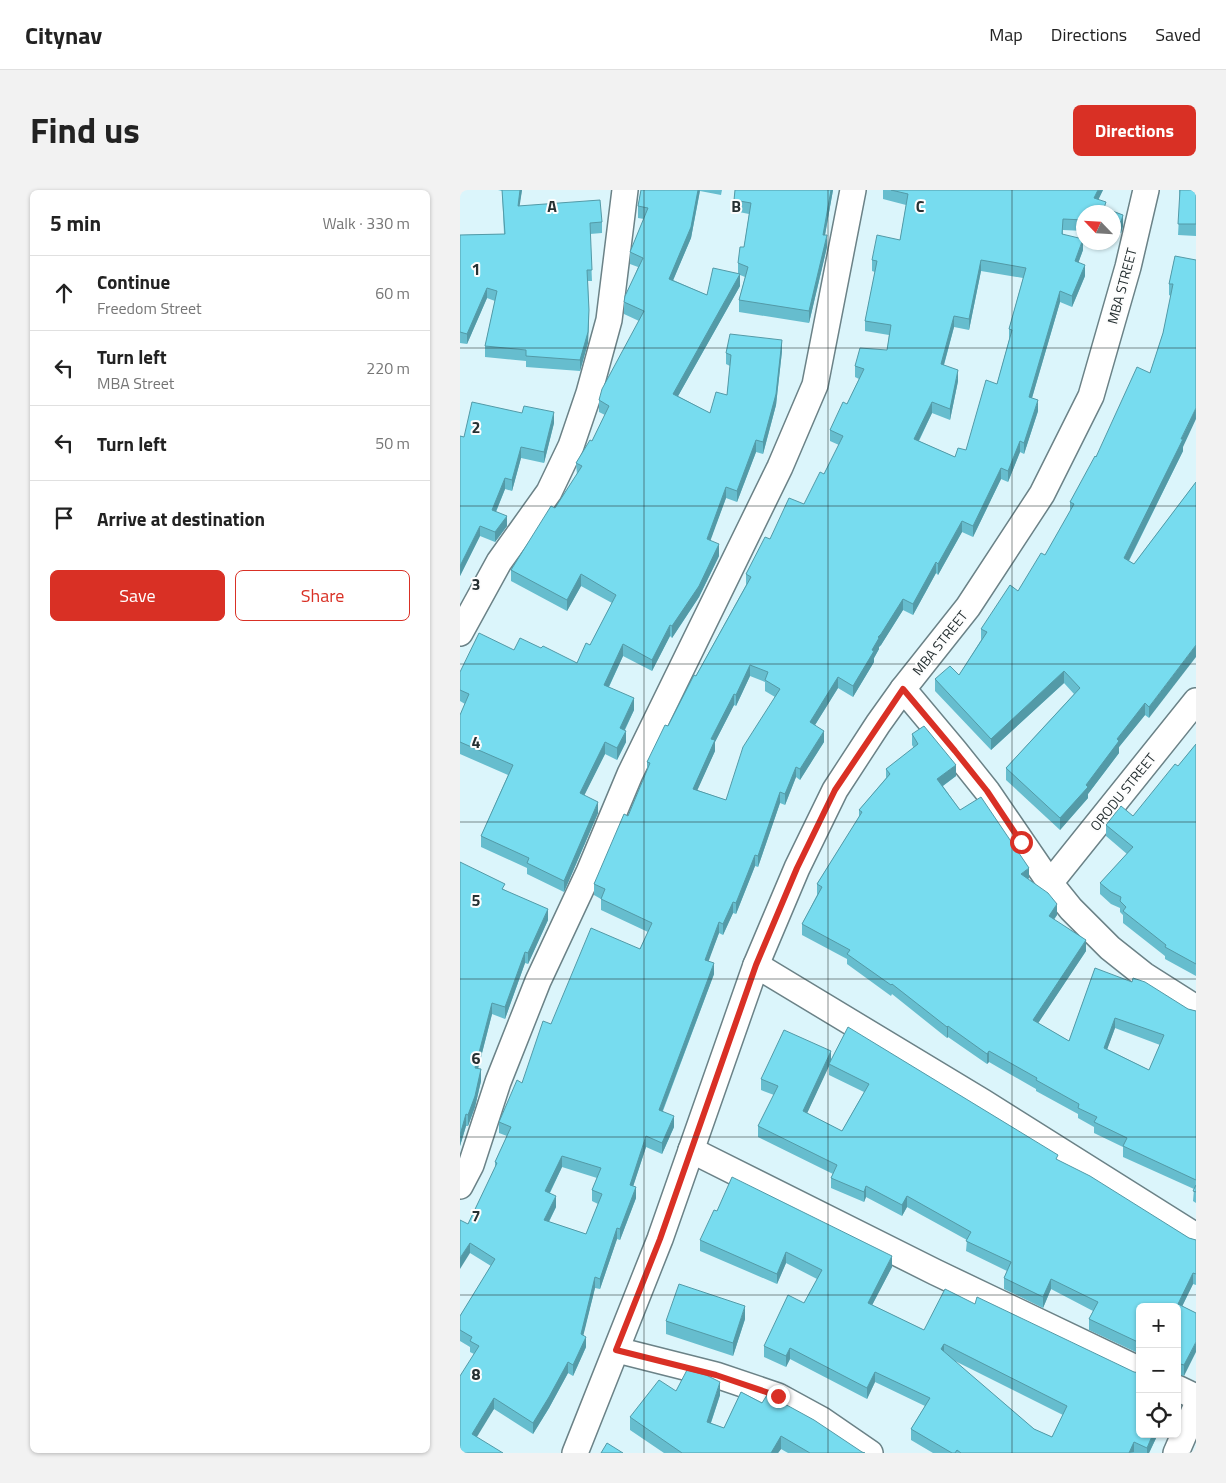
<!DOCTYPE html>
<meta charset="utf-8">
<style>
body{margin:0;font-family:"Titillium Web",sans-serif;background:#f2f2f2;color:#222}
.controls{position:absolute;right:15px;bottom:15px;display:grid;overflow:hidden;border-radius:8px;box-shadow:0 1px 4px #0004}
.controls button{width:45px;height:45px;display:grid;place-items:center;padding:0;border:0;border-bottom:1px solid #e0e0e0;background:#fff;color:#222;font:25px sans-serif}
.compass{position:absolute;left:616px;top:15px;width:45px;height:45px;border-radius:50%;background:#fff;box-shadow:0 1px 4px #0004;rotate:295deg}
.stop{position:absolute;width:15px;height:15px;margin:-11px;border:4px solid #d93025;border-radius:50%;background:#fff}
.stop.end{background:#d93025;border-color:#fff;box-shadow:0 1px 5px #0008}
.list{margin:0;padding:0;list-style:none}
h2{display:flex;justify-content:space-between;align-items:center;height:65px;margin:0;padding:0 20px;font-size:21px}
h2 small{font-size:16px;font-weight:400;color:#767676}
.list li{display:grid;grid-template-columns:32px 1fr auto;gap:15px;align-items:center;box-sizing:border-box;height:75px;padding:0 20px;border-top:1px solid #e0e0e0}
.list b{display:block;font-size:19px;white-space:nowrap}
.list p{margin:0;font-size:16px;white-space:nowrap;color:#767676}
.list em{font-size:16px;font-style:normal;color:#767676}
.actions{display:flex;gap:10px;padding:15px 20px}
.actions a{flex:1;padding:11px 0;border:1px solid #d93025;border-radius:8px;text-align:center;font-size:18px;color:#d93025}
.actions .main{background:#d93025;color:#fff}
.icon{flex:none;width:28px;height:28px;fill:none;stroke:currentColor;stroke-width:2;stroke-linecap:round;stroke-linejoin:round}
.map{position:relative;flex:none;width:736px;height:1263px;overflow:hidden;border-radius:8px}
header{display:flex;align-items:center;gap:30px;box-sizing:border-box;height:70px;padding:0 25px;background:#fff;border-bottom:1px solid #e0e0e0}
header strong{font-size:24px}
nav{display:flex;gap:28px;margin-inline-start:auto;font-size:18px}
.intro{display:flex;align-items:center;justify-content:space-between;box-sizing:border-box;height:120px;padding:0 30px}
h1{margin:0;font-size:35px}
.button{padding:12px 22px;border-radius:8px;background:#d93025;color:#fff;font-size:18px;font-weight:700}
main{display:flex;gap:30px;padding:0 30px}
aside{flex:1;background:#fff;border-radius:8px;box-shadow:0 1px 4px #0004}
.map>svg:first-child{display:block}
.lines{fill:none;stroke-linecap:round;stroke-linejoin:round}
.minor-casing{stroke:#6b8287;stroke-width:28}
.minor{stroke:#fff;stroke-width:25}
.wall{fill:#66bdce;fill-rule:evenodd}
.shaded-wall{fill:#539aa7}
.building{fill:#77dcef;stroke:#539aa7;fill-rule:evenodd}
.route{stroke:#d93025;stroke-width:6}
.grid{fill:none;stroke:#263032;stroke-width:1;stroke-opacity:0.55}
.labels{text-anchor:middle;stroke-width:4;stroke-linejoin:round;paint-order:stroke}
.street-label{font-size:14px;fill:#263032;stroke:#fdfdfd}
.grid-label{font-size:16px;text-anchor:middle;font-weight:bold;fill:#263032;stroke:#fdfdfd;stroke-width:4;stroke-linejoin:round;paint-order:stroke}
</style>
<header>
<strong>Citynav</strong>
<nav><a>Map</a><a>Directions</a><a>Saved</a></nav>
</header>
<div class="intro"><h1>Find us</h1><a class="button">Directions</a></div>
<main>
<aside>
<h2>5 min<small>Walk · 330 m</small></h2>
<ul class="list">
<li><svg class="icon" aria-label="ahead" viewBox="0 0 24 24"><path d="M12 20V5M6 11l6-6 6 6"/></svg><div><b>Continue</b><p>Freedom Street</p></div><em>60 m</em></li>
<li><svg class="icon" aria-label="left" viewBox="0 0 24 24"><path d="M17 20v-9H6M10 6l-5 5 5 5"/></svg><div><b>Turn left</b><p>MBA Street</p></div><em>220 m</em></li>
<li><svg class="icon" aria-label="left" viewBox="0 0 24 24"><path d="M17 20v-9H6M10 6l-5 5 5 5"/></svg><div><b>Turn left</b></div><em>50 m</em></li>
<li><svg class="icon" aria-label="arrive" viewBox="0 0 24 24"><path d="M6 21V4h12l-3 4 3 4H6"/></svg><div><b>Arrive at destination</b></div></li>
</ul>
<div class="actions"><a class="main">Save</a><a>Share</a></div>
</aside>
<div class="map">
<svg width="736" height="1263" viewBox="0 0 736 1263">
<rect width="100%" height="100%" fill="#dbf5fb"/>
<g class="lines">
<!-- minor casing -->
<g class="minor-casing">
<g id="minor">
<polyline points="0,443 39,372 89,302 111,256 129,203 149,130 165,0"/>
<polyline points="443,499 495,561 527,601 590,693 611,719 650,758 684,785 736,818"/>
<polyline points="590,693 736,511"/>
<polyline points="296,775 523,912 736,1046"/>
<polyline points="231,960 475,1082 680,1180"/>
<polyline points="0,996 11,975 38,892 78,791 129,682 170,584 320,277 355,195 393,0"/>
<polyline points="157,1160 256,1185 318,1206 362,1230 410,1263"/>
<polyline points="717,1198 736,1207"/>
<polyline points="115,1263 200,1049 296,775 337,678 375,600 418,534 443,499 508,417 582,304 631,206 668,77 686,0"/>
<polyline points="716,1263 736,1217"/>
</g>
</g>
<!-- minor -->
<use href="#minor" class="minor"/>
</g>
<!-- wall -->
<g class="wall">
<polygon points="38,0 62,0 59,16 142,32 142,43 130,44 132,91 128,91 129,131 128,153 120,181 66,177 66,171 25,167 25,156 35,111 27,108 7,154 0,153 0,45 44,44 42,1"/>
<polygon points="181,0 262,0 261,5 240,1 231,48 213,90 247,105 278,84 278,73 284,57 289,24 274,21 274,10 275,0 373,0 365,45 367,57 349,133 279,122 279,110 285,87 280,85 280,96 218,206 250,223 267,205 270,176 266,174 266,163 322,161 316,215 303,264 296,262 277,312 266,308 250,350 259,366 239,407 212,448 210,446 192,481 163,466 149,497 174,520 165,540 166,552 157,570 145,564 124,605 138,623 104,702 67,684 67,678 21,657 21,646 48,585 0,564 0,525 5,514 0,511 0,482 54,460 81,458 117,473 130,455 152,413 121,396 107,421 51,391 51,380 95,318 117,285 116,273 132,251 145,225 139,222 139,210 179,131 164,124 164,112 178,77 170,74 170,62 184,29 178,28 178,16"/>
<path d="M423 0H643L638 9 646 18 663 25V36L661 43 654 42V22H624V41L603 40V45L623 60 618 73 625 86 612 117 600 112 572 208 578 221 564 264 560 262 548 292 541 289 513 347 502 342 478 385 476 383 453 425 443 420 421 455 419 457V459L414 468V472L393 507 378 498 355 535 364 552 340 590 336 587 325 615 320 613 298 677 295 676 276 724 273 723 263 745 259 743 248 771 254 784 203 921 214 937 202 964 186 957 173 996 176 1008 160 1050 157 1049 140 1099 135 1098 123 1145 126 1157 113 1186 108 1183 89 1218 73 1244 34 1219 0 1263 14 1164 10 1162V1157L0 1151V1126L31 1076 10 1063 8 1034 35 978V972L47 946 39 943V932L62 893 91 834 180 759 188 742 141 720V709L134 705V694L168 626 187 581V572L208 536 286 395V384L310 349 344 314 364 284 379 255 370 251V240L387 214 399 189 395 187V176L427 160 429 145 405 141V131L415 82 412 81V70L440 50 446 15 423 9ZM521 81 563 88 549 139V150L537 194 506 260 495 267 459 251 472 223 490 230 498 191 484 175 494 137 509 140ZM290 486 305 492V501L315 507 266 610 237 600 255 561V552L274 515 276 516ZM102 977 137 988 132 1000V1011L138 1014 126 1044 89 1032 96 1017 90 1003Z"/>
<polygon points="719,0 736,0 736,46 718,45 720,9"/>
<polygon points="715,66 723,261 669,371 674,374 736,292 689,528 685,525 659,557 659,563 628,604 628,608 600,640 546,590 546,578 614,504 604,493 531,560 475,501 475,489 499,485 521,450 521,439 558,401 585,365 610,322 610,312 636,267 690,183 703,143 711,106 709,105 709,94"/>
<polygon points="94,233 84,273 61,268 52,301 45,299 36,322 47,336 35,352 20,346 0,386 0,246 4,247"/>
<path d="M452 544 496 586 483 596 500 620 569 688 568 689 597 725 594 729 626 761 578 833 609 851 635 778 728 819 736 821V1013L733 1011 734 999 663 967V957L634 943V937L618 928V924L576 901V899L529 872 527 874 488 847 487 848 432 804 431 806 387 774V769L342 745V734L357 705V694L399 627V620L426 588V579L454 558 452 555ZM655 838 700 855 689 880 647 859Z"/>
<polygon points="736,554 736,786 705,769 705,766 663,733 663,725 660,722 660,718 651,714 640,704 640,693 667,664 646,646 646,635 673,626 718,576"/>
<polygon points="0,672 45,700 88,730 68,774 65,773 45,829 32,824 18,879 21,891 15,917 8,936 6,936 0,956"/>
<path d="M371 871 598 970 729 1048 736 1050V1095L733 1094 722 1116 736 1123 724 1186 717 1184V1117H680V1164L629 1140V1129L633 1121 591 1099 583 1118 544 1099V1088L547 1081 506 1061 507 1050 447 1017 442 1026 406 1007 404 1012 371 998V988L373 984 298 947V936L314 905 301 900V889ZM369 875V885L404 902 382 941 347 923Z"/>
<path d="M240 1050 432 1077 412 1115 464 1140 515 1114 674 1182 680 1244H698L689 1263H473L451 1250V1239L465 1216 415 1192 407 1209 330 1169 326 1177 304 1167V1156L344 1113 357 1089 326 1073 317 1094 240 1061ZM493 1170 603 1225 592 1247 574 1239Z"/>
<polygon points="285,1129 273,1166 206,1144 206,1131"/>
<polygon points="216,1201 260,1205 251,1233 264,1238 281,1202 402,1262 405,1263 328,1263 321,1259 318,1263 204,1263 170,1240 170,1227"/>
</g>
<!-- shaded-wall -->
<g class="shaded-wall">
<polygon points="60,0 62,0 58,27 58,16"/>
<polygon points="238,0 240,0 231,48 209,100 209,89"/>
<polygon points="371,0 373,0 363,56 363,45"/>
<polygon points="638,0 643,0 634,19 634,8"/>
<polygon points="663,25 663,36 661,43 661,32"/>
<polygon points="367,45 367,57 349,133 349,121"/>
<polygon points="623,49 623,60 615,82 615,71"/>
<polygon points="521,70 521,81 509,140 509,129"/>
<polygon points="625,75 625,86 612,117 612,106"/>
<polygon points="280,84 280,96 213,215 213,204"/>
<polygon points="27,98 27,108 7,154 7,144"/>
<polygon points="600,101 600,112 569,218 569,207"/>
<polygon points="129,120 128,153 120,181 120,170"/>
<polygon points="494,126 494,137 481,185 481,174"/>
<polygon points="322,150 322,161 316,215 303,264 303,252"/>
<polygon points="498,180 498,191 490,230 490,219"/>
<polygon points="578,210 578,221 564,264 564,253"/>
<polygon points="472,212 472,223 454,260 454,249"/>
<polygon points="736,218 736,229 723,257 723,261 664,380 664,368"/>
<polygon points="94,222 94,233 84,273 84,262"/>
<polygon points="296,250 296,262 277,312 277,301"/>
<polygon points="560,251 560,262 548,292 548,281"/>
<polygon points="61,257 61,268 52,301 52,290"/>
<polygon points="541,278 541,289 513,347 513,336"/>
<polygon points="45,288 45,299 32,331 32,320"/>
<polygon points="266,297 266,308 247,360 247,349"/>
<polygon points="47,326 47,336 35,352 35,342"/>
<polygon points="502,331 502,342 478,385 478,374"/>
<polygon points="20,336 20,346 0,386 0,376"/>
<polygon points="259,354 259,366 239,407 212,448 212,436"/>
<polygon points="476,372 476,383 453,425 453,414"/>
<polygon points="121,384 121,396 107,421 107,410"/>
<polygon points="443,409 443,420 421,455 419,457 419,459 414,468 414,472 393,507 393,496 418,447"/>
<polygon points="210,435 210,446 192,481 192,470"/>
<polygon points="163,454 163,466 144,507 144,495"/>
<polygon points="736,455 736,467 689,528 689,517"/>
<polygon points="290,475 290,486 276,516 276,505"/>
<polygon points="604,481 604,493 531,560 531,549"/>
<polygon points="378,487 378,498 350,543 350,532"/>
<polygon points="274,504 274,515 255,552 255,561 233,610 233,599 251,549"/>
<polygon points="174,508 174,520 160,549 160,538"/>
<polygon points="685,513 685,525 659,557 659,563 628,604 628,608 600,640 600,628 626,595 657,549"/>
<polygon points="166,541 166,552 157,570 157,558"/>
<polygon points="364,541 364,552 340,590 340,579"/>
<polygon points="145,552 145,564 120,614 120,603"/>
<polygon points="496,575 496,586 477,600 477,589"/>
<polygon points="336,577 336,587 325,615 325,604"/>
<polygon points="320,602 320,613 298,677 298,666"/>
<polygon points="138,612 138,623 104,702 104,691"/>
<polygon points="295,665 295,676 276,724 276,713"/>
<polygon points="569,678 569,688 561,695 561,684"/>
<polygon points="273,712 273,723 263,745 263,734"/>
<polygon points="597,714 597,725 589,737 589,726"/>
<polygon points="88,719 88,730 68,774 68,763"/>
<polygon points="259,732 259,743 245,781 245,770"/>
<polygon points="626,750 626,761 573,841 573,830"/>
<polygon points="65,762 65,773 45,829 45,817"/>
<polygon points="254,773 254,784 199,930 199,920"/>
<polygon points="32,813 32,824 15,890 15,878"/>
<polygon points="655,828 655,838 644,868 644,858"/>
<polygon points="488,836 488,847 487,848 487,837"/>
<polygon points="371,861 371,872 343,932 343,921"/>
<polygon points="529,861 529,872 527,874 527,864"/>
<polygon points="21,879 21,891 15,917 8,936 8,925"/>
<polygon points="6,924 6,936 0,956 0,945"/>
<polygon points="214,926 214,937 202,964 202,953"/>
<polygon points="186,946 186,957 170,1006 170,995"/>
<polygon points="102,966 102,977 85,1012 85,1001"/>
<polygon points="406,996 406,1007 404,1012 404,1002"/>
<polygon points="176,997 176,1008 160,1050 160,1039"/>
<polygon points="96,1006 96,1017 84,1041 84,1030"/>
<polygon points="447,1006 447,1017 442,1026 442,1015"/>
<polygon points="157,1038 157,1049 140,1099 140,1089"/>
<polygon points="10,1053 10,1063 0,1079 0,1068"/>
<polygon points="326,1062 326,1073 317,1094 317,1084"/>
<polygon points="432,1066 432,1077 408,1123 408,1113"/>
<polygon points="733,1083 733,1094 718,1125 718,1114"/>
<polygon points="135,1087 135,1098 121,1155 121,1144"/>
<polygon points="591,1089 591,1099 583,1118 583,1107"/>
<polygon points="285,1116 285,1129 273,1166 273,1153"/>
<polygon points="126,1147 126,1157 113,1186 113,1175"/>
<polygon points="736,1152 736,1162 724,1186 724,1175"/>
<polygon points="484,1154 484,1165 481,1159"/>
<polygon points="330,1158 330,1169 326,1177 326,1166"/>
<polygon points="108,1172 108,1183 89,1218 73,1244 73,1233"/>
<polygon points="415,1182 415,1192 407,1209 407,1198"/>
<polygon points="260,1192 260,1205 247,1244 247,1232"/>
<polygon points="34,1208 34,1219 12,1255 12,1244"/>
<polygon points="693,1244 698,1244 689,1263 687,1263 687,1258"/>
<polygon points="321,1246 321,1259 318,1263 311,1263"/>
<polygon points="674,1252 674,1262 669,1263"/>
</g>
<!-- building -->
<g class="building">
<polygon points="42,0 60,0 58,16 140,10 142,32 130,33 132,80 127,80 129,120 128,142 120,170 66,166 66,160 25,156 37,101 27,98 7,144 0,142 0,45 45,44"/>
<polygon points="181,0 238,0 231,37 209,89 247,105 253,78 280,84 213,204 250,223 256,202 267,205 271,165 266,163 270,144 322,150 316,204 303,252 296,250 277,301 266,297 247,349 259,354 239,396 212,436 210,435 192,470 163,454 144,495 174,508 160,538 166,541 157,558 145,552 120,603 138,612 104,691 67,673 69,668 21,646 53,575 0,552 0,525 9,504 0,500 0,482 19,443 54,460 60,448 81,458 83,456 117,473 126,453 130,455 156,405 121,384 107,410 51,380 91,316 95,318 122,276 116,273 130,250 132,251 149,216 139,210 142,199 184,121 164,112 165,106 183,68 170,62 188,18 178,16"/>
<polygon points="275,0 371,0 363,45 367,45 349,121 279,110 288,77 278,73 280,57 284,57 291,13 274,10"/>
<path d="M431 0H638L634 8 646 12 644 18 663 25 661 32H654V22H624V30L603 29 602 44 623 49 615 71 625 75 612 106 600 101 569 207 578 210 564 253 560 251 548 281 541 278 513 336 502 331 478 374 476 372 453 414 443 409 421 444 418 447 419 448 412 460 414 461 393 496 378 487 350 532 364 541 340 579 336 577 325 604 320 602 298 666 295 665 276 713 273 712 263 734 259 732 245 770 254 773 199 920 214 926 202 953 186 946 170 995 176 997 160 1039 157 1038 140 1089 135 1087 121 1144 126 1147 113 1175 108 1172 89 1207 73 1233 34 1208 12 1244 43 1263H0V1186L19 1156 10 1151 12 1147 0 1140V1126L35 1069 10 1053 0 1068V1030L8 1034 37 973 35 972 51 937 39 932 57 890 62 893 83 831 91 834 131 738 180 759 192 733 141 709 145 699 134 694 164 624 168 626 190 573 187 572 205 535 208 536 234 485 236 486 291 387 286 384 305 347 310 349 329 308 344 314 360 282 364 284 383 246 370 240 383 212 387 214 404 179 395 176 400 158 427 160 431 135 405 131 417 71 412 70 417 45 440 50 448 4ZM521 70 566 78 549 139 552 140 537 194 526 190 506 260 498 258 495 267 454 249 472 212 490 219 498 180 481 174 494 126 509 129ZM290 475 308 482 305 490 320 499 283 557 266 610 233 599 255 550 251 549 274 504 276 505ZM102 966 141 978 132 1000 142 1004 126 1044 84 1030 96 1006 85 1001Z"/>
<polygon points="720,0 736,0 736,34 718,34"/>
<polygon points="715,66 736,70 736,218 721,249 723,249 664,368 674,374 736,292 736,455 689,517 685,513 657,549 659,551 626,595 628,597 600,628 546,578 620,498 604,481 531,549 475,489 490,476 499,485 527,442 521,439 550,395 558,401 581,363 585,365 614,314 610,312 635,266 636,267 677,177 690,183 703,143 713,94 709,94"/>
<polygon points="12,212 62,223 64,216 94,222 84,262 61,257 52,290 45,288 32,320 47,326 35,342 20,336 0,376 0,246 4,247"/>
<path d="M464 536 496 575 477 589 500 620 521 607 569 678 561 684 588 703 597 714 589 726 626 750 573 830 609 851 635 778 672 792 673 788 685 792 728 819 736 821V990L663 956 667 948 634 932 637 927 618 918 619 914 576 890 577 888 529 861 527 864 488 836 487 837 432 794 431 795 387 764 390 760 342 734 362 697 357 694 402 622 399 620 430 584 426 579 458 554 452 544ZM655 828 704 845 689 880 644 858Z"/>
<polygon points="736,554 736,774 705,757 706,755 663,721 666,717 660,711 661,707 651,702 640,693 673,657 646,635 661,616 673,626 715,574 718,576"/>
<polygon points="0,672 45,694 42,699 88,719 68,763 65,762 45,817 32,813 15,878 21,879 15,906 8,925 6,924 0,945"/>
<polygon points="388,837 598,965 596,969 630,986 729,1048 736,1050 736,1084 733,1083 718,1114 736,1123 736,1152 724,1175 717,1173 717,1117 680,1117 680,1153 629,1129 638,1112 591,1089 583,1107 544,1088 551,1072 506,1051 511,1042 447,1006 442,1015 406,996 404,1002 371,988 377,975 298,936 318,896 301,889 324,840 371,861 343,921 382,941 409,894 369,874"/>
<path d="M272 987 432 1066 408 1113 464 1140 485 1099 515 1114 517 1107 674 1182 680 1183V1244H693L687 1258 674 1252 669 1263H501L497 1260 495 1263H492L451 1239 470 1208 415 1182 407 1198 330 1158 326 1166 304 1156 328 1105 344 1113 362 1080 326 1062 317 1084 240 1050 254 1020 257 1021ZM484 1154 607 1216 592 1247 574 1239 481 1159Z"/>
<polygon points="736,995 736,1002 733,1001"/>
<polygon points="219,1094 285,1116 273,1153 206,1131"/>
<polygon points="227,1180 246,1185 260,1192 247,1232 264,1238 281,1202 302,1213 307,1205 312,1207 354,1230 402,1262 405,1263 350,1263 321,1246 311,1263 222,1263 170,1227 199,1190 216,1201"/>
<polygon points="147,1253 163,1263 141,1263"/>
</g>
<g class="lines">
<!-- route -->
<polyline class="route" points="318,1206 256,1185 156,1160 200,1049 296,775 337,678 375,600 443,499 495,561 527,601 561,652"/>
</g>
<!-- grid -->
<path class="grid" d="M184 0V1263M368 0V1263M552 0V1263M0 158H736M0 316H736M0 474H736M0 632H736M0 789H736M0 947H736M0 1105H736"/>
<g class="labels">
<!-- street labels -->
<g class="street-label">
<text transform="translate(662 96) rotate(-75)" y="5">MBA STREET</text>
<text transform="translate(480 453) rotate(-51)" y="5">MBA STREET</text>
<text transform="translate(663 602) rotate(-51)" y="5">ORODU STREET</text>
</g>
</g>
<g class="grid-label">
<text x="92" y="22">A</text>
<text x="276" y="22">B</text>
<text x="460" y="22">C</text>
<text x="16" y="85">1</text>
<text x="16" y="243">2</text>
<text x="16" y="400">3</text>
<text x="16" y="558">4</text>
<text x="16" y="716">5</text>
<text x="16" y="874">6</text>
<text x="16" y="1032">7</text>
<text x="16" y="1190">8</text>
</g>
</svg>
<div class="controls">
<button>+</button>
<button>−</button>
<button><svg class="icon" aria-label="locate" viewBox="0 0 24 24"><circle cx="12" cy="12" r="6"/><path d="M12 2v4M12 18v4M2 12h4M18 12h4"/></svg></button>
</div>
<svg class="compass" viewBox="-18 -18 36 36"><path d="M0-13l5 13h-10z" fill="#e53935"/><path d="M0 13l5-13h-10z" fill="#767676"/></svg>
<div class="stop" style="left:561px;top:652px"></div>
<div class="stop end" style="left:318px;top:1206px"></div>
</div>
</main>
